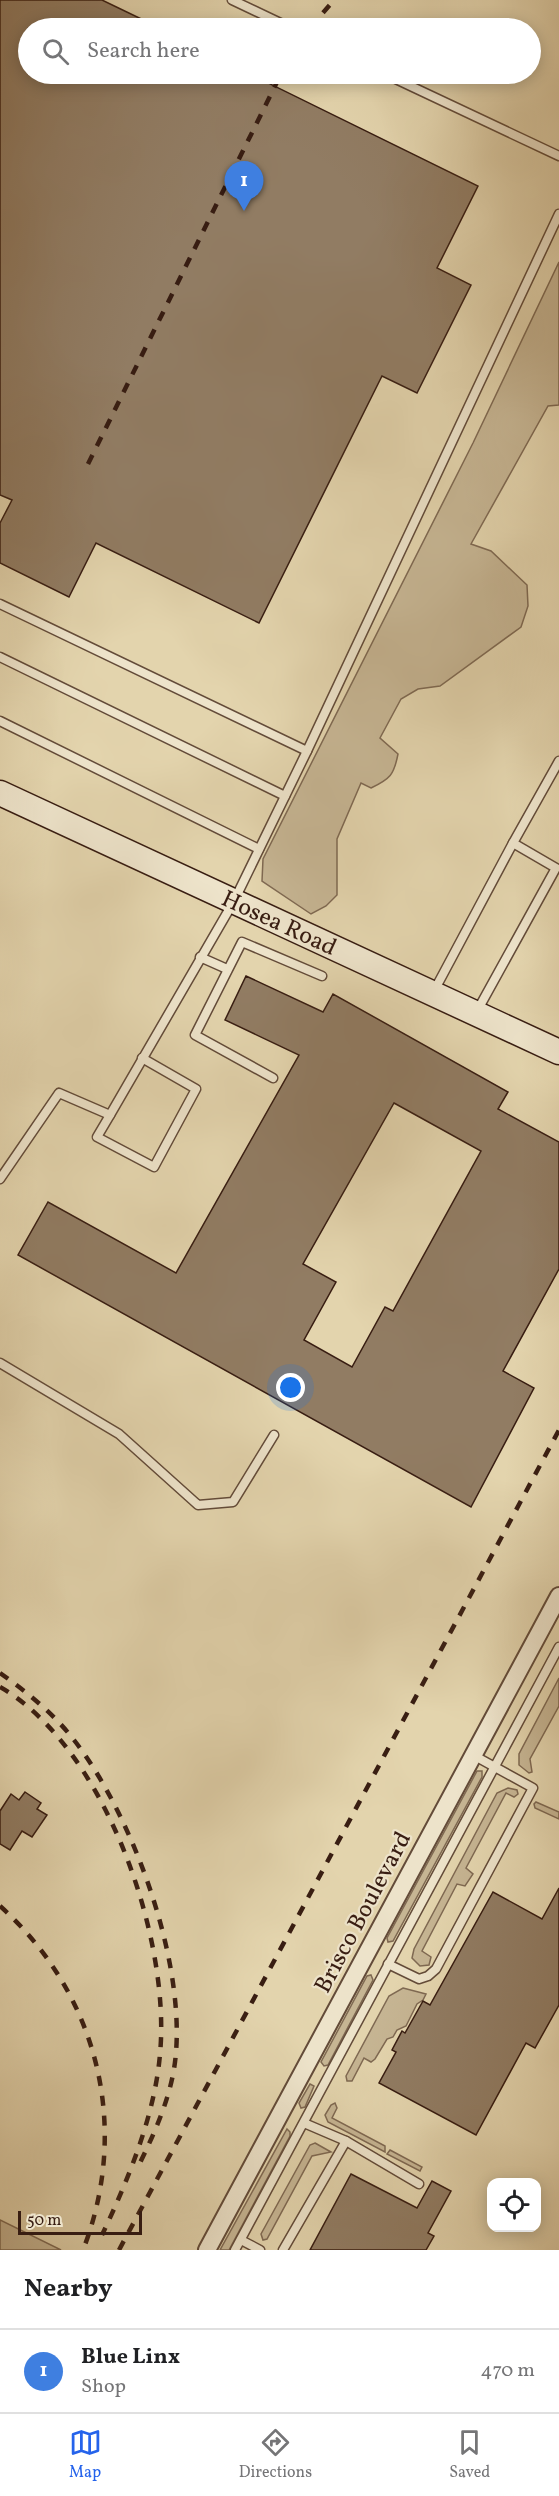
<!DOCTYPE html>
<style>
body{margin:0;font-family:Vollkorn,serif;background:#f6f6f6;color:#202124}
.controls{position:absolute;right:18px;bottom:18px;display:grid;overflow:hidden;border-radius:12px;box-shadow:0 3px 15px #0003}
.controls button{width:54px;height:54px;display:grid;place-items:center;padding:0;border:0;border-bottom:2px solid #e0e0e0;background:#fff;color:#202124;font:30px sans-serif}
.scale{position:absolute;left:18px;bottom:15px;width:124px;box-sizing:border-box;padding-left:6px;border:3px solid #381d12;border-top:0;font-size:16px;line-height:21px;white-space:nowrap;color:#381d12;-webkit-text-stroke:4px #ede3ca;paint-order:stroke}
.you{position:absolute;left:291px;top:1388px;width:21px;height:21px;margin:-15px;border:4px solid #fff;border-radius:50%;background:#1a73e8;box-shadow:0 0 0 9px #1a73e833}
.badge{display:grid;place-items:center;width:39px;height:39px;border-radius:50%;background:#2563eb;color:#fff;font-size:20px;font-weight:700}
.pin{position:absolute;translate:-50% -50px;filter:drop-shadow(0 2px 3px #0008)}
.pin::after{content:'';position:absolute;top:32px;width:21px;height:18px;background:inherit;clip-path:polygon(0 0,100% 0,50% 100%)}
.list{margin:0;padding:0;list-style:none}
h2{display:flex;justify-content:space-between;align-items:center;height:78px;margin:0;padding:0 24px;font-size:26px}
h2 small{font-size:20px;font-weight:400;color:#757577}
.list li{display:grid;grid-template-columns:39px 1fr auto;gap:18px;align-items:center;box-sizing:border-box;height:84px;padding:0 24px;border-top:2px solid #e0e0e0}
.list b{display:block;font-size:22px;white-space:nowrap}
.list p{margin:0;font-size:20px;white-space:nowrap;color:#757577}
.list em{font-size:20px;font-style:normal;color:#757577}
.icon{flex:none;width:33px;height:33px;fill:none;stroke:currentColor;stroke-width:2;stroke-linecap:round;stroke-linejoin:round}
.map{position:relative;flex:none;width:559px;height:2250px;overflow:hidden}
.search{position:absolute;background:#fff;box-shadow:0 3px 15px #0003;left:18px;right:18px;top:18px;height:66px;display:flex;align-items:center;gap:15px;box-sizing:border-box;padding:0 21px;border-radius:33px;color:#757577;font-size:22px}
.sheet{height:162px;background:#fff}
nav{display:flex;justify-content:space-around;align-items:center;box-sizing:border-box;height:84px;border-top:2px solid #e0e0e0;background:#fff;font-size:16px;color:#757577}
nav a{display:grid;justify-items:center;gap:3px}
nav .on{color:#2563eb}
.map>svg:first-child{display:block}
.green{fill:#c6b593;stroke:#7f6952;stroke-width:1.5}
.building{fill:#917c63;stroke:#381d12;stroke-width:1.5;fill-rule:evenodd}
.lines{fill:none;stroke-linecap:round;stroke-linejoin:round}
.lane-casing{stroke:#634b39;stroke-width:11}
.street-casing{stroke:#634b39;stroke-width:20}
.secondary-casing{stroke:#381d12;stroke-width:27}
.lane{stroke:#ede3ca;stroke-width:8}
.street{stroke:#ede3ca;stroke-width:16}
.secondary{stroke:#ede3ca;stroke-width:24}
.rail{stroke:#381d12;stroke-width:4.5;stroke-dasharray:10 10;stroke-linecap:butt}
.labels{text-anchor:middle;stroke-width:4.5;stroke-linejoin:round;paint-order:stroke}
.street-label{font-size:24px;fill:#381d12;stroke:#ede3ca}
</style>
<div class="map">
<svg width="559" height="2250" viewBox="0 0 559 2250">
<rect width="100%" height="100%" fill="#e3d4ad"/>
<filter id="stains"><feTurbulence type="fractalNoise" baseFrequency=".00333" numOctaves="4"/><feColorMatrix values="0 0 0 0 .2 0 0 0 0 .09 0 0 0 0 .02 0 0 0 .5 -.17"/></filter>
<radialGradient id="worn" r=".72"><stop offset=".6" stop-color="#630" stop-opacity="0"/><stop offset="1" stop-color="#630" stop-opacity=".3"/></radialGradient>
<!-- green -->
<g class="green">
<path d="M559 262V405L548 406 471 544 491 551 527 585 528 606 521 627 440 686 418 689 401 699 380 738 398 754C394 775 390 779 371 788L361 783 337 839V895L326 906 311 914 262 881 263 859 473 443Z"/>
<polygon points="559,1678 559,1706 530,1759 532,1772 529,1773 519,1765 519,1754"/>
<polygon points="477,1771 482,1771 482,1777 393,1941 388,1942 387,1938"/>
<polygon points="508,1788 517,1790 518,1794 514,1797 506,1793 466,1868 473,1874 465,1886 457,1884 422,1951 431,1957 429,1965 420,1966 412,1958 414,1949 497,1793"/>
<polygon points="536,1802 559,1812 559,1819 535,1808 534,1804"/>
<polygon points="371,1975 373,1980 328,2065 324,2066 321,2062 367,1976"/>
<polygon points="403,1988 426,1994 423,2000 417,2004 406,2026 397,2030 393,2037 387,2039 375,2059 371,2062 364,2058 352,2081 347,2081 346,2076 389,1996"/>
<polygon points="310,2084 314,2086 305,2107 301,2108 299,2103"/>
<polygon points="335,2103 337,2108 332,2118 385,2146 385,2152 328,2122 325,2115 331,2105"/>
<polygon points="287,2129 290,2132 290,2136 229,2250 220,2250"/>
<polygon points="315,2143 331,2152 312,2156 267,2239 263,2240 261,2234 310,2145"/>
<polygon points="390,2150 422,2167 420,2171 387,2154"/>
<polygon points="0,2220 61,2250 0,2250"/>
</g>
<!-- building -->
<g class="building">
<polygon points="0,0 102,0 160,28 28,28 28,74 250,74 478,186 437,268 471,285 417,393 382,376 259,623 96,543 69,597 0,563 0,523 12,500 0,495"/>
<path d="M246 976 323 1012 333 994 508 1092 498 1109 559 1142V1269L503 1371 534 1388 471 1507 18 1255 48 1202 176 1273 299 1055 225 1020ZM394 1103 481 1151 393 1311 385 1307 352 1367 304 1340 336 1282 303 1264Z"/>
<polygon points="25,1792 41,1803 37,1809 47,1815 32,1837 22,1831 10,1850 0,1844 0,1811 11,1794 19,1800"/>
<polygon points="559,1888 559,2005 535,2048 526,2043 476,2135 379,2083 396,2052 392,2050 402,2031 405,2033 423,2001 430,2005 493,1892 542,1919"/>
<polygon points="351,2174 417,2208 432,2181 451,2191 428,2233 434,2236 426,2250 310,2250"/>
</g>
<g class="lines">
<!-- lane casing -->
<g class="lane-casing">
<g id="lane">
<polyline points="232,0 291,28"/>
<polyline points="385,74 559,156"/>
<polyline points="0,604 307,751"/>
<polyline points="0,657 285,796"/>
<polyline points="0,721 259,849"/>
<polyline points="200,957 227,969"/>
<polyline points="434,991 513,843"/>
<polyline points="476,1013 556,868 513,843 559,761"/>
<polyline points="273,1078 195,1035 242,942 322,976"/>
<polyline points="110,1115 97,1137 154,1167 196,1089 142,1058"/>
<polyline points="0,1179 59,1093 110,1115 234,901 307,751 559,214"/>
<polyline points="0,1363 119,1434 198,1505 233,1502 274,1435"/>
<polyline points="388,1964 419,1979 428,1976 436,1969 533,1788 473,1755"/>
<polyline points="304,2123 346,2141 419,2184"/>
<polyline points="241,2240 260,2250"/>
<polyline points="235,2250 559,1647"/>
<polyline points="283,2250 346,2141"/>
</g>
</g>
<!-- street casing -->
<g class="street-casing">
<polyline id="street" points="207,2250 559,1596"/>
</g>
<!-- secondary casing -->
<g class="secondary-casing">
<g id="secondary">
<path id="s1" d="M0 793 559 1052"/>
</g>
</g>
<!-- lane -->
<use href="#lane" class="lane"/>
<!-- street -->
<use href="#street" class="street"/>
<!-- secondary -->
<use href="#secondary" class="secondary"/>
<!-- rail -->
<g class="rail">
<polyline points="310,28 334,0"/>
<polyline points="88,464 281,74"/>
<path d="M0 1673C27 1692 54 1714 74 1740 134 1817 190 1971 174 2069 168 2104 153 2136 138 2167"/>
<path d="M0 1687C105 1747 171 1938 160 2054 155 2115 128 2180 102 2235"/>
<path d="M0 1906C98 1994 131 2127 83 2250"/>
<polyline points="119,2250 559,1430"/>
</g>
</g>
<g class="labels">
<!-- street labels -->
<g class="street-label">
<text dy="8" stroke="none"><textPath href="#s1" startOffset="308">Hosea Road</textPath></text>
<text transform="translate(362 1912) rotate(-62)" y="8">Brisco Boulevard</text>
</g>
</g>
<rect width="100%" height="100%" filter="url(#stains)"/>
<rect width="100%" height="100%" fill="url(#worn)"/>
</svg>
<div class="controls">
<button><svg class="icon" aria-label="locate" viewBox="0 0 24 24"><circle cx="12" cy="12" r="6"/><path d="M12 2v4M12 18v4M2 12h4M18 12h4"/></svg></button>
</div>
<div class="scale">50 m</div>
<div class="you"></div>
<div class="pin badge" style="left:244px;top:211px;background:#3f7fe0">1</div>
<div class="search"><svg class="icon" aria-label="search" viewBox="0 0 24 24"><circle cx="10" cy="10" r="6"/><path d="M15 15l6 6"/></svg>Search here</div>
</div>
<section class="sheet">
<h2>Nearby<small></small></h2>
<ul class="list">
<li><span class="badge" style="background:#3f7fe0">1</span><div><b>Blue Linx</b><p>Shop</p></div><em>470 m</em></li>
</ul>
</section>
<nav>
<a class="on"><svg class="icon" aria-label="map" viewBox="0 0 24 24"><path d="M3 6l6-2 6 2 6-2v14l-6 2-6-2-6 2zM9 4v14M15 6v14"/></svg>Map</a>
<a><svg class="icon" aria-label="directions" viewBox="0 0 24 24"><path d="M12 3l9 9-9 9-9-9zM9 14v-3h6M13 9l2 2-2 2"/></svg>Directions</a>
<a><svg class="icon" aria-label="saved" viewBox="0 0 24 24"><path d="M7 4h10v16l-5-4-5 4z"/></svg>Saved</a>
</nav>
